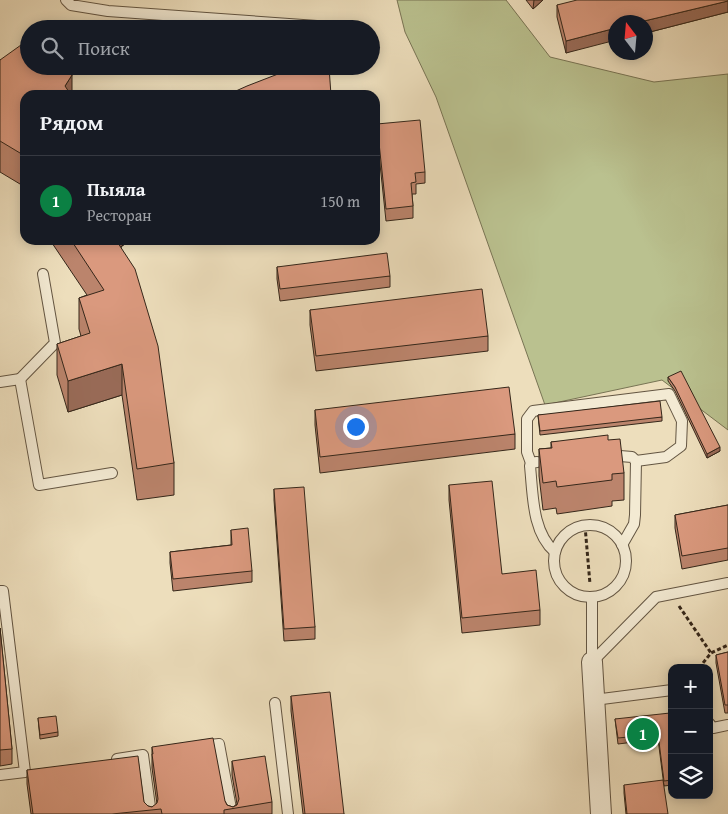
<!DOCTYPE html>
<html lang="ru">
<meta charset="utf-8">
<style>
body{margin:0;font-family:"Gentium Book Plus",serif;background:#20242c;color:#f1f3f6}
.controls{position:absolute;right:15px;bottom:15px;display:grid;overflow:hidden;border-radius:10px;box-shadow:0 2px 12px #0003}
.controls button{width:45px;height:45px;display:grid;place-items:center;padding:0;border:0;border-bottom:1px solid #363941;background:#171b24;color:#f1f3f6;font:25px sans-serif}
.compass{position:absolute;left:608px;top:15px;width:45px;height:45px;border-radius:50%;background:#171b24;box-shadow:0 2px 12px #0003;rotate:344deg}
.you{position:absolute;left:355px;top:426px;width:18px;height:18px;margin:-12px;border:4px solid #fff;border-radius:50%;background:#1a73e8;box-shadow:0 0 0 8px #1a73e833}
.badge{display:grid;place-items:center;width:32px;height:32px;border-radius:50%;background:#0b8043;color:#fff;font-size:16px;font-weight:700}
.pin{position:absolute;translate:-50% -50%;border:2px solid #fff;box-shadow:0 1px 5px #0006}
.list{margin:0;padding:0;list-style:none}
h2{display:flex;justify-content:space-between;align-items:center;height:65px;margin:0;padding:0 20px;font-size:21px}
h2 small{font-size:16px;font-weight:400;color:#9ea1a6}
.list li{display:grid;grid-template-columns:32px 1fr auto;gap:15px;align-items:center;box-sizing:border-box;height:90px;padding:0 20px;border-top:1px solid #363941}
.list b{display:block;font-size:19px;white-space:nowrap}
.list p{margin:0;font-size:16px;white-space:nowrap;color:#9ea1a6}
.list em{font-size:16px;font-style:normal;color:#9ea1a6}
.icon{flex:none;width:28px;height:28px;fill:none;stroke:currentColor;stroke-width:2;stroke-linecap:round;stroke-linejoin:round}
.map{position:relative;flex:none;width:728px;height:814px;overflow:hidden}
.search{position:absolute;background:#171b24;box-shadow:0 2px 12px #0003;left:20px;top:20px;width:360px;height:55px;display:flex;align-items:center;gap:12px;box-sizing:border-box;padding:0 18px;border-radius:28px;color:#9ea1a6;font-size:19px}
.panel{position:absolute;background:#171b24;box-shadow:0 2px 12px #0003;left:20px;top:90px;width:360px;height:155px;border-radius:15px}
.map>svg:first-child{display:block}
.green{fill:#bac18f;stroke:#787454}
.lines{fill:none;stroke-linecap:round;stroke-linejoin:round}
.lane-casing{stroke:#635542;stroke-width:12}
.street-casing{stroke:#635542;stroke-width:22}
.path{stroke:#35271a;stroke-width:3;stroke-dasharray:4 2.5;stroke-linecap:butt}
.lane{stroke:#f3ead3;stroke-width:10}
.street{stroke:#f3ead3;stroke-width:20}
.wall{fill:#bb846c;stroke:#35271a}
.shaded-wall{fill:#996b58;stroke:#35271a}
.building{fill:#da997e;stroke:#35271a}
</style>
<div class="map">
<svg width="728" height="814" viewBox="0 0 728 814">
<rect width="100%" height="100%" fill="#eddebc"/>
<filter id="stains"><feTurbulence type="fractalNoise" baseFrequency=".004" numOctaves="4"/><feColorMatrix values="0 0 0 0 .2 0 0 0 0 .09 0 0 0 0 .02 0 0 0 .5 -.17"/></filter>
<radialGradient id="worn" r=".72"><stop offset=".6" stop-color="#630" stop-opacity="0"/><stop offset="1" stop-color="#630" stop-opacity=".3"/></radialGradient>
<!-- green -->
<polygon class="green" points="397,0 506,0 550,57 654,82 728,74 728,430 662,380 545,405 436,97 405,32"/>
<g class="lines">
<!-- lane casing -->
<g class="lane-casing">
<g id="lane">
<polyline points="66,0 71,5 108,11 317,26 319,29"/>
<polyline points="20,379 55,343 43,274"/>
<polyline points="0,382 20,379 39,485 112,473"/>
<polyline points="608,455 632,457 636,461 635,515 634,524 622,545"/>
<path d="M537 462 531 463 530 466C533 495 532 532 555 552"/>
<polyline points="531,463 527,452 527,419 533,411 669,394 682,421 681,446 666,457 636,461"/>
<circle cx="590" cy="561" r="36"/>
<polyline points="0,591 3,591 25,772 0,775"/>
<polyline points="592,597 592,662"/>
<polyline points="592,662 656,597 728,583"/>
<polyline points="594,700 672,690"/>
<polyline points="275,703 288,814"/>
<polyline points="709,723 713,728 728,725"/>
<polyline points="201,746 219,744 232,814"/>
<polyline points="117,759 143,755 151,814"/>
</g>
</g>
<!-- street casing -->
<g class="street-casing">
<polyline id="street" points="592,662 601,814"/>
</g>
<!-- path -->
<g class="path">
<polyline points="585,526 590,584"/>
<polyline points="679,606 711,653"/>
<polyline points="699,668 711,653 728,645"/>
</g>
<!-- lane -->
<use href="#lane" class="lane"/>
<!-- street -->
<use href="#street" class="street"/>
</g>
<!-- wall -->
<g class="wall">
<polygon points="526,0 543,0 533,9"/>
<polygon points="557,5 728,12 646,33 646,22 566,53 557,17"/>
<polygon points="25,52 72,95 25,95 25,187 0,172 0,60"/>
<polygon points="377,124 425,172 425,183 416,184 416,194 412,194 413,206 413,218 386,221 377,136"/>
<polygon points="50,240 130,240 121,247 174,463 174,495 137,500 122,395 68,412 57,375 57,344 81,336 79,329 79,298 87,295"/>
<polygon points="277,267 390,276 390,287 280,301 277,279"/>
<polygon points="310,310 488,336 488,351 316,371 310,325"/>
<polygon points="668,377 720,451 707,458 675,391 668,381"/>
<polygon points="315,410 515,434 515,449 320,473 315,425"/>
<polygon points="538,415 662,417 662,421 540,435"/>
<polygon points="608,440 624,473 624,500 612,501 612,506 557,514 556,508 543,510 539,476 539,449 551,448 551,442"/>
<polygon points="449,485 502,574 540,610 540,625 462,633 449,500"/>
<polygon points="274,489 315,627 315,639 284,641 274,500"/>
<polygon points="728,505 728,560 682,569 675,528 675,515"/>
<polygon points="231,530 252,571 252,582 173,591 170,563 170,552 231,545"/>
<polygon points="0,628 12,749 12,764 0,766"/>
<polygon points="728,652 728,713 725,713 716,663 716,655"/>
<polygon points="291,696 344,814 303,814 291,711"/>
<polygon points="38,718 58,732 58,736 40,739"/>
<polygon points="615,719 672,728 672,785 664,786 658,739 618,744"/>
<polygon points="152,747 225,801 227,805 233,807 237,804 232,775 232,761 272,802 272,814 31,814 27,784 27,770 144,802 148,806 152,807 157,804 152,768"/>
<polygon points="624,785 668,814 626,814 624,793"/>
</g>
<!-- shaded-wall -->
<g class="shaded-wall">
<polygon points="534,0 543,0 533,9"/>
<polygon points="728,1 728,12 646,33 646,22 640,22"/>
<polygon points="616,28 616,40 566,53 566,41"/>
<polygon points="72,75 72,95 65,95 65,86"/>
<polygon points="107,240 130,240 107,257"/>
<polygon points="141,240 147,240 141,244"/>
<polygon points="122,364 122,395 68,412 68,381"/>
<polygon points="720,447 720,451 707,458 707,454"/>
</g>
<!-- building -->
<g class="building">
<polygon points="577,0 728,0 728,1 640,22 616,22 616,28 566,41 557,5"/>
<polygon points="21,45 25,52 29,50 29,66 60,66 72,75 65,86 71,95 25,95 25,156 0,141 0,60"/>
<polygon points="329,67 331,95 227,95 247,86 278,74"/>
<polygon points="420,120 425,172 415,173 416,182 411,183 413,206 386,209 377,124"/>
<polygon points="71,240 116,240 135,269 158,346 174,463 137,469 122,364 68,381 57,344 90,333 79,298 104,290"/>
<polygon points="387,253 390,276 280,289 277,267"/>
<polygon points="482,289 488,336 316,356 310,310"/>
<polygon points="681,371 720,447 707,454 675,387 668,377"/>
<polygon points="509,387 515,434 320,457 315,410"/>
<polygon points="660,401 662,417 540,431 538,415"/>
<polygon points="608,435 608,440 620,439 624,473 612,474 612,480 557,487 556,481 543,483 539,449 552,448 551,442"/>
<polygon points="492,481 502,574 536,570 540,610 462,618 449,485"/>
<polygon points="304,487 315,627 284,629 274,489"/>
<polygon points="728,505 728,548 682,556 675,515"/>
<polygon points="248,528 252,571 173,579 170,552 232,545 231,530"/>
<polygon points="0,628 12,749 0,750"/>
<polygon points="728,652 728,705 725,705 716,655"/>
<polygon points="330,692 344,814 305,814 291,696"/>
<polygon points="670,713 672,728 672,780 664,781 658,734 618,738 615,719"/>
<polygon points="56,716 58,732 40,735 38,718"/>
<polygon points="213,738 225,801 227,805 233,807 237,805 239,799 232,761 265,756 272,802 224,810 224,814 162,814 161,809 112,814 33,814 27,770 138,756 144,802 148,806 152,807 157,803 158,799 152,754 153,754 152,747"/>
<polygon points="663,780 668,814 627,814 624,785"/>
</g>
<rect width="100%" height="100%" filter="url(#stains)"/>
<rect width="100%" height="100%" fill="url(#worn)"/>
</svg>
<div class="controls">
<button>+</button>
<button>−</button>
<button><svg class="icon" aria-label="layers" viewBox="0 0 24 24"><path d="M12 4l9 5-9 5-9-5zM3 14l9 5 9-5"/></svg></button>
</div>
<svg class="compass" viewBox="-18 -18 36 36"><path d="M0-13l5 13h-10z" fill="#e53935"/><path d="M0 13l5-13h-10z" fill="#9ea1a6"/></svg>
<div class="you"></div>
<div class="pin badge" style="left:643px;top:734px">1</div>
<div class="search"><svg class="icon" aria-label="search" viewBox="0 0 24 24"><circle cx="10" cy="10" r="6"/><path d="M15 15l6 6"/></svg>Поиск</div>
<section class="panel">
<h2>Рядом<small></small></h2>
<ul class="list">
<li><span class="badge">1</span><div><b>Пыяла</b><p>Ресторан</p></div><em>150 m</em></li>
</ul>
</section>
</div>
